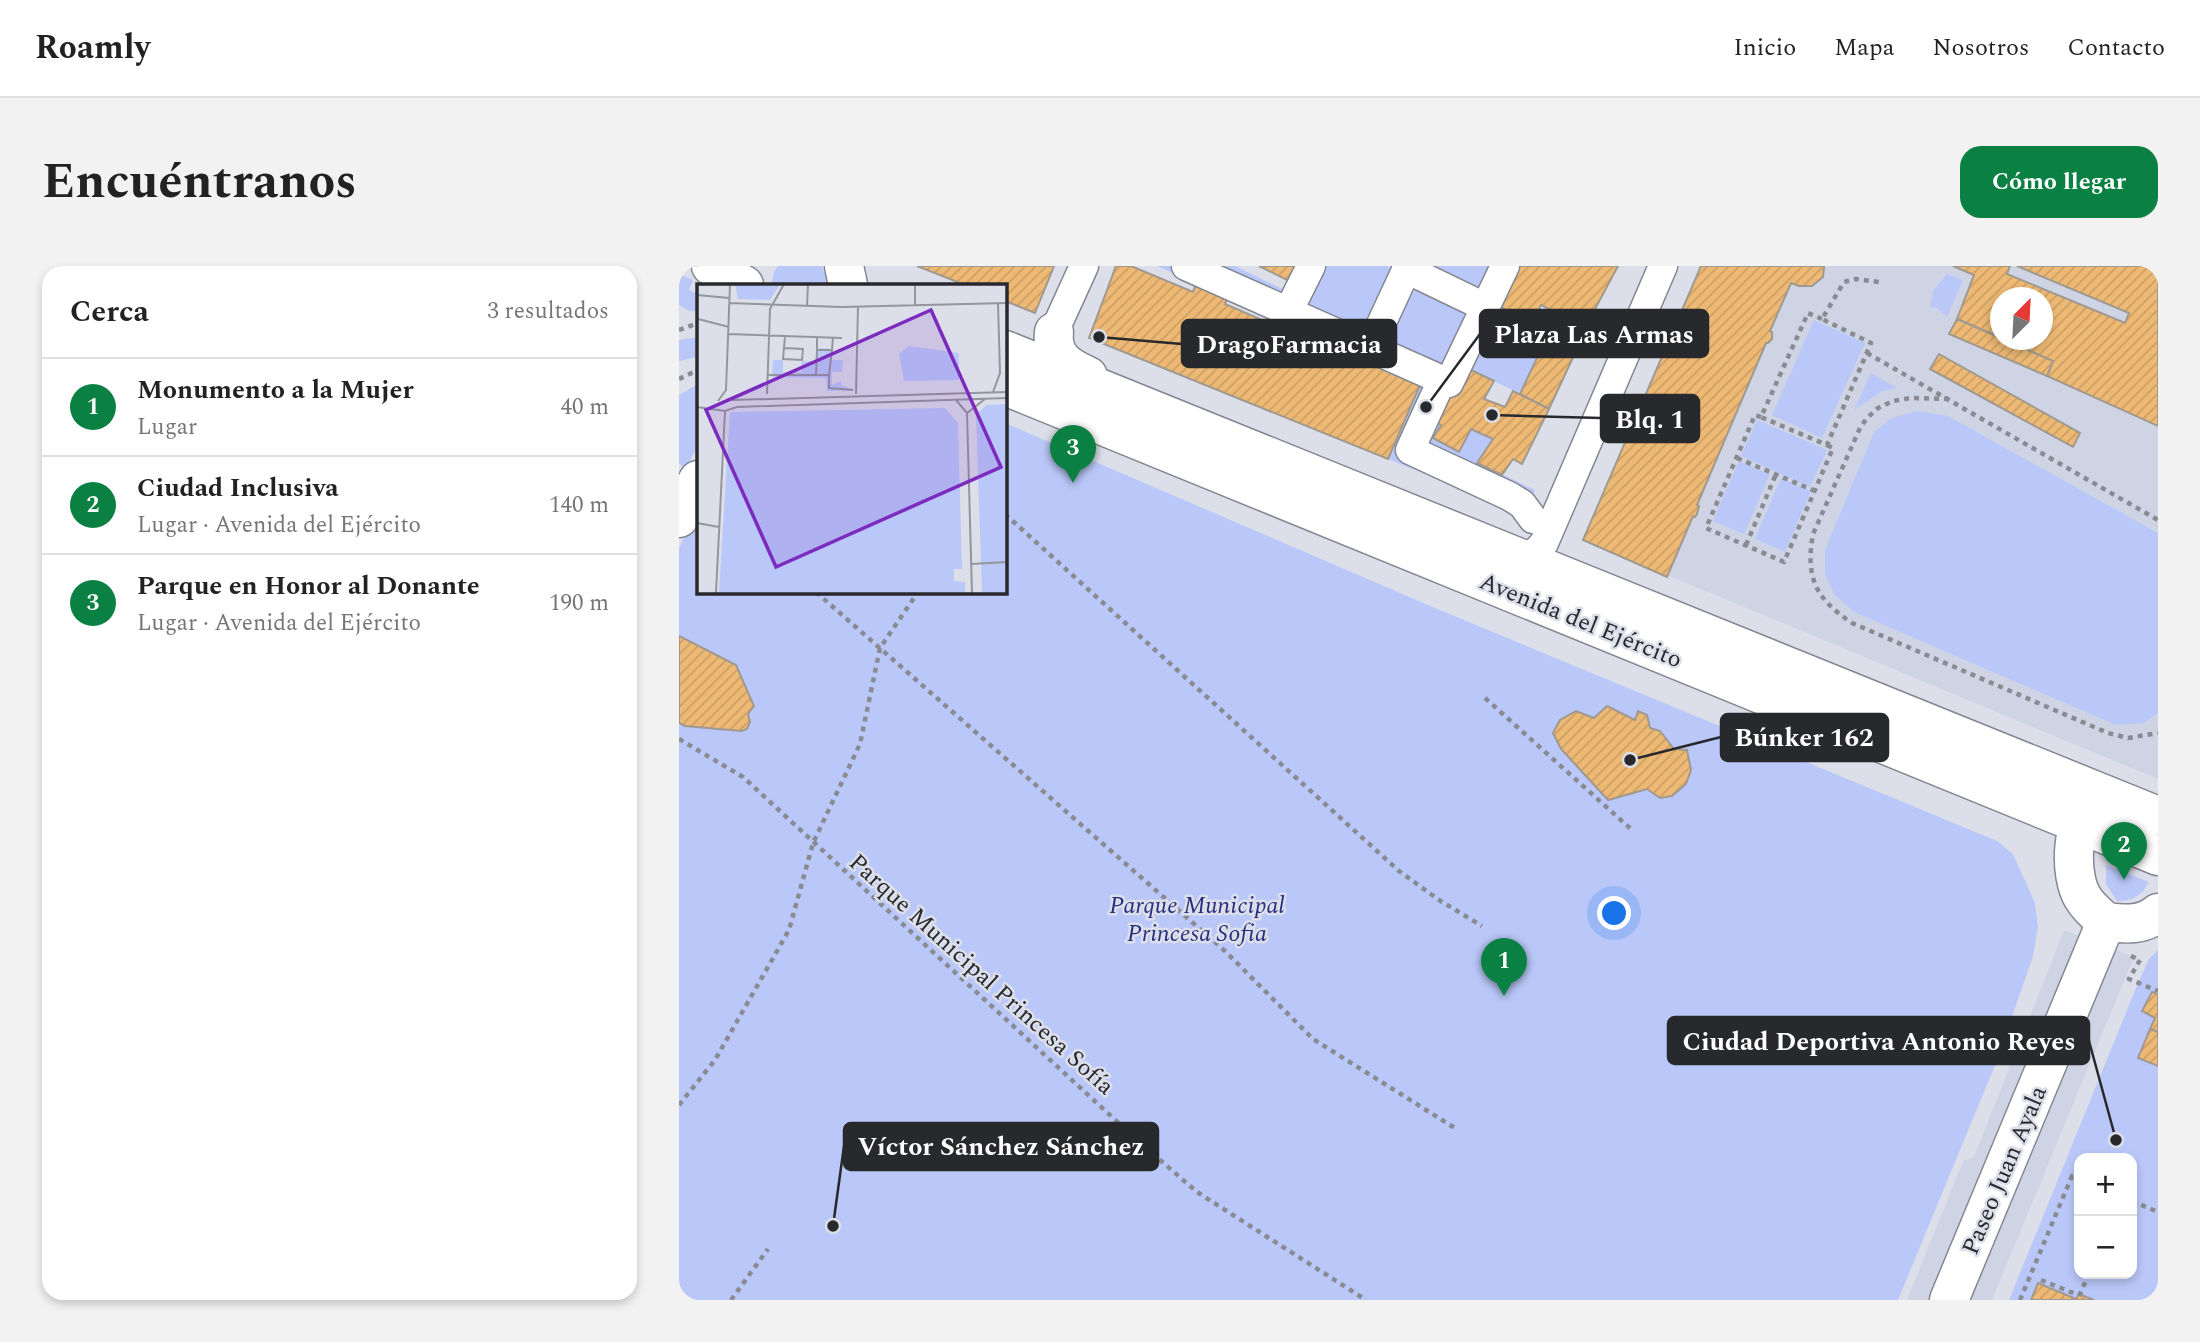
<!DOCTYPE html>
<html lang="es">
<meta charset="utf-8">
<style>
body{margin:0;font-family:Spectral,serif;background:#f2f2f2;color:#222}
.controls{position:absolute;right:21px;bottom:21px;display:grid;overflow:hidden;border-radius:14px;box-shadow:0 4px 10px #0003}
.controls button{width:63px;height:63px;display:grid;place-items:center;padding:0;border:0;border-bottom:2px solid #e0e0e0;background:#fff;color:#222;font:35px sans-serif}
.compass{position:absolute;left:1311px;top:21px;width:63px;height:63px;border-radius:50%;background:#fff;box-shadow:0 4px 10px #0003;rotate:24deg}
.you{position:absolute;left:936px;top:648px;width:24px;height:24px;margin:-18px;border:5px solid #fff;border-radius:50%;background:#1a73e8;box-shadow:0 0 0 10px #1a73e833}
.badge{display:grid;place-items:center;width:46px;height:46px;border-radius:50%;background:#0b8043;color:#fff;font-size:23px;font-weight:700}
.pin{position:absolute;translate:-50% -58px;filter:drop-shadow(0 2px 4px #0008)}
.pin::after{content:'';position:absolute;top:37px;width:24px;height:21px;background:inherit;clip-path:polygon(0 0,100% 0,50% 100%)}
.list{margin:0;padding:0;list-style:none}
h2{display:flex;justify-content:space-between;align-items:center;height:91px;margin:0;padding:0 28px;font-size:30px}
h2 small{font-size:23px;font-weight:400;color:#767676}
.list li{display:grid;grid-template-columns:46px 1fr auto;gap:21px;align-items:center;box-sizing:border-box;height:98px;padding:0 28px;border-top:2px solid #e0e0e0}
.list b{display:block;font-size:26px;white-space:nowrap}
.list p{margin:0;font-size:23px;white-space:nowrap;color:#767676}
.list em{font-size:23px;font-style:normal;color:#767676}
.map{position:relative;flex:none;width:1479px;height:1034px;overflow:hidden;border-radius:21px}
header{display:flex;align-items:center;gap:42px;box-sizing:border-box;height:98px;padding:0 35px;background:#fff;border-bottom:2px solid #e0e0e0}
header strong{font-size:33px}
nav{display:flex;gap:38px;margin-inline-start:auto;font-size:24px}
.intro{display:flex;align-items:center;justify-content:space-between;box-sizing:border-box;height:168px;padding:0 42px}
h1{margin:0;font-size:49px}
.button{padding:18px 32px;border-radius:21px;background:#0b8043;color:#fff;font-size:24px;font-weight:700}
main{display:flex;gap:42px;padding:0 42px}
aside{flex:1;background:#fff;border-radius:21px;box-shadow:0 4px 10px #0003}
.map>svg:first-child{display:block}
.built{fill:#cfd4e5;fill-rule:evenodd}
.green{fill:#bac8f9;fill-rule:evenodd}
.building{fill:url(#building-hatch);stroke:#a09990;stroke-width:2}
.lines{fill:none;stroke-linecap:round;stroke-linejoin:round}
.street-casing{stroke:#848791;stroke-width:31}
.secondary-casing{stroke:#848791;stroke-width:41}
.path{stroke:#898b93;stroke-width:4.5;stroke-dasharray:5 5;stroke-linecap:butt}
.street{stroke:#fff;stroke-width:28}
.secondary{stroke:#fff;stroke-width:38}
.labels{text-anchor:middle;stroke-width:5;stroke-linejoin:round;paint-order:stroke}
.street-label{font-size:24px;fill:#28292d;stroke:#dcdfea}
.park-label{font-size:24px;font-style:italic;fill:#252e7f;stroke:#dcdfea}
.inset-road{fill:none;stroke:#94969e;stroke-width:2}
.view{fill:#7b2cbf;fill-opacity:0.15;stroke:#7b2cbf;stroke-width:3.5}
.inset-edge{fill:none;stroke:#28292d;stroke-width:3.5}
.leader{fill:none;stroke:#28292d;stroke-width:2.5}
.callout-dot{fill:#28292d;stroke:#dcdfea;stroke-width:2.5}
.callout{fill:#28292d;stroke:#28292d;stroke-width:2.5}
.callout-label{font-size:26px;text-anchor:middle;font-weight:bold;fill:#fff}
</style>
<header>
<strong>Roamly</strong>
<nav><a>Inicio</a><a>Mapa</a><a>Nosotros</a><a>Contacto</a></nav>
</header>
<div class="intro"><h1>Encuéntranos</h1><a class="button">Cómo llegar</a></div>
<main>
<aside>
<h2>Cerca<small>3 resultados</small></h2>
<ul class="list">
<li><span class="badge">1</span><div><b>Monumento a la Mujer</b><p>Lugar</p></div><em>40 m</em></li>
<li><span class="badge">2</span><div><b>Ciudad Inclusiva</b><p>Lugar · Avenida del Ejército</p></div><em>140 m</em></li>
<li><span class="badge">3</span><div><b>Parque en Honor al Donante</b><p>Lugar · Avenida del Ejército</p></div><em>190 m</em></li>
</ul>
</aside>
<div class="map">
<svg width="1479" height="1034" viewBox="0 0 1479 1034">
<defs>
<pattern id="building-hatch" width="6" height="6" patternUnits="userSpaceOnUse" patternTransform="scale(1.75)"><rect width="6" height="6" fill="#edb974"/><path d="M-1 1l2-2M0 6l6-6M5 7l2-2" fill="none" stroke="#cb9f65"/></pattern>
</defs>
<rect width="100%" height="100%" fill="#dcdfea"/>
<!-- built -->
<g class="built">
<path d="M1022 0H1479V513L904 274ZM1322 32H1364V74H1322Z"/>
<polygon points="1385,664 1455,691 1313,1034 1228,1034 1284,895 1295,891"/>
</g>
<!-- green -->
<g class="green">
<polygon points="99,0 142,0 146,8 148,19 92,19 95,6"/>
<polygon points="478,0 556,0 616,29 632,0 708,0 720,6 723,0 834,0 815,38 871,64 841,128 785,100 755,172 792,163 814,173 799,197 856,224 849,242 866,257 709,193 741,119 711,101"/>
<polygon points="0,8 14,14 10,24 19,28 19,45 10,45 0,39"/>
<polygon points="1268,8 1284,14 1268,51 1257,41 1251,42 1254,25"/>
<polygon points="1135,54 1186,77 1143,172 1093,149"/>
<polygon points="19,71 19,91 0,95 0,74"/>
<polygon points="1192,107 1218,122 1204,125 1175,144"/>
<polygon points="19,118 19,179 7,202 0,198 0,129"/>
<polygon points="1238,145 1269,150 1479,267 1479,447 1465,457 1437,459 1175,346 1155,328 1146,308 1146,284 1195,166 1213,152"/>
<polygon points="1078,154 1148,184 1131,221 1062,190"/>
<polygon points="326,157 756,342 1318,575 1334,588 1356,637 1359,661 1354,690 1317,797 1219,1034 0,1034 0,282 19,243 19,326 326,326"/>
<polygon points="1060,195 1091,208 1065,268 1034,255"/>
<polygon points="1102,212 1132,225 1106,286 1076,273"/>
<path d="M1427 599 1470 616C1463 630 1453 635 1438 635L1427 618Z"/>
<path d="M1479 684V1034H1330L1459 717 1470 693ZM1400 892H1453V1008H1400Z"/>
</g>
<!-- building -->
<g class="building">
<polygon points="238,0 375,0 356,47 326,35 326,19 286,19"/>
<polygon points="437,0 452,0 514,26 517,17 549,31 546,38 622,71 625,64 741,119 709,193 410,72"/>
<polygon points="580,0 620,0 612,16"/>
<polygon points="834,0 939,0 907,60 862,39 854,56 815,38"/>
<polygon points="1022,0 1145,0 1145,2 1144,11 1133,20 1120,20 1112,17 1091,65 1093,66 1093,73 1089,77 1087,77 1018,239 1020,240 1018,248 1016,251 1014,250 988,311 904,274"/>
<polygon points="1274,0 1331,0 1328,8 1446,57 1450,47 1338,0 1479,0 1479,160 1368,110 1374,95 1324,74 1364,74 1364,32 1322,32 1322,72 1278,53 1295,9"/>
<polygon points="879,47 907,60 894,82 898,83 870,143 841,128"/>
<polygon points="1278,53 1374,95 1368,110 1270,68"/>
<polygon points="1260,88 1401,167 1394,181 1251,103"/>
<polygon points="784,100 815,115 805,133 826,141 834,125 870,143 843,198 834,193 823,209 798,197 814,173 792,163 780,186 754,172 762,159 755,155"/>
<polygon points="0,370 57,399 75,440 69,448 71,456 68,463 62,465 6,460 0,457"/>
<polygon points="928,440 956,454 959,445 968,449 971,462 981,465 995,483 1008,484 1012,504 1007,518 993,530 981,532 968,523 929,534 882,483 874,467 881,454 897,445 915,452"/>
<polygon points="1473,726 1479,728 1479,766 1471,763 1476,752 1463,745"/>
<polygon points="1471,763 1479,766 1479,800 1459,792"/>
<polygon points="1359,1017 1397,1033 1400,1028 1415,1034 1352,1034"/>
</g>
<g class="lines">
<!-- street casing -->
<g class="street-casing">
<g id="street">
<polyline points="507,0 763,114 731,184 830,230 843,238 854,253"/>
<polyline points="727,3 806,41"/>
<polyline points="609,46 632,0"/>
<polyline points="375,66 405,0"/>
<polyline points="691,82 729,0"/>
<polyline points="763,114 770,117 826,0"/>
<polyline points="839,292 857,286 865,277 984,0"/>
</g>
</g>
<!-- secondary casing -->
<g class="secondary-casing">
<g id="secondary">
<polyline points="32,0 65,19"/>
<polyline points="165,0 169,19"/>
<path d="M375 66C372 91 389 101 409 110"/>
<polyline points="326,84 1479,550"/>
<polyline points="326,120 1479,590"/>
<polyline points="0,252 19,214"/>
<path d="M1415 539C1391 553 1390 610 1404 632 1410 642 1419 649 1427 656 1446 658 1464 660 1479 647"/>
<polyline points="1270,1034 1427,656"/>
</g>
</g>
<!-- path -->
<g class="path">
<polyline points="1143,53 1129,47 1082,151 1148,179 1192,77 1143,53 1165,16 1177,13 1200,16"/>
<polyline points="0,64 19,57"/>
<polyline points="1188,87 1479,254"/>
<polyline points="0,113 19,104"/>
<path d="M1270 133 1232 132 1214 135 1199 142 1188 152 1181 162 1134 268C1126 312 1137 333 1173 357L1429 467 1449 472 1479 467"/>
<polyline points="1082,151 1076,149 1027,262 1105,296 1154,182 1148,179"/>
<polyline points="1058,192 1136,225"/>
<polyline points="326,248 720,605 760,634 803,660"/>
<polyline points="1067,279 1097,208"/>
<polyline points="137,326 546,685 634,773 779,864"/>
<polyline points="806,432 953,564"/>
<polyline points="0,473 64,511 458,874 518,926 687,1034"/>
<polyline points="1452,690 1461,694 1450,713 1479,725"/>
<polyline points="0,839 36,794 110,664 134,577 181,478 201,382 239,326"/>
<polyline points="1453,935 1479,946"/>
<polyline points="1362,1014 1399,1029"/>
<polyline points="1400,1030 1410,1008"/>
<polyline points="52,1034 89,983"/>
<polyline points="1341,1034 1393,910 1400,913"/>
</g>
<!-- street -->
<use href="#street" class="street"/>
<!-- secondary -->
<use href="#secondary" class="secondary"/>
</g>
<g class="labels">
<!-- street labels -->
<g class="street-label">
<text transform="translate(902 354) rotate(22)" y="8">Avenida del Ejército</text>
<text transform="translate(303 708) rotate(42)" y="8">Parque Municipal Princesa Sofía</text>
<text transform="translate(1325 904) rotate(-67)" y="8">Paseo Juan Ayala</text>
</g>
<!-- park labels -->
<g class="park-label">
<text x="518" y="647">Parque Municipal<tspan x="518" dy="28">Princesa Sofia</tspan></text>
</g>
</g>
<!-- overview -->
<g transform="translate(18 18)">
<rect width="310" height="310" fill="#dcdfea"/>
<path d="M38 0H75L82 2 73 16 41 15ZM212 62 262 69V96L207 97 202 70ZM119 64 136 65 135 76H146L145 88H135V101L144 97V101L158 106 130 107 129 94 75 93 76 76H86V88H104L105 77H119ZM310 120V309H285L279 131 289 121ZM248 124 261 139 265 285H257V297L268 298V309H22L33 128Z" fill="#bac8f9"/>
<path class="inset-road" d="M0 11 32 14M32 19 145 23 310 19M110 22 111 0M218 22V0M1 35 32 43M31 50 145 54M120 53V66H135L136 53M87 64 106 65 105 76 86 75 88 52M70 91H132V104L156 106M119 91 120 66M132 91 135 66M296 108 303 89 301 20M70 110 73 25 87 0M159 110 161 22M35 116 310 108M259 116 270 129 288 115M21 117 29 106 33 0M0 123 28 127 40 123 310 114M270 129 275 309M0 239 22 243M274 280 310 278M19 309 28 127"/>
<path class="view" d="M234 26 304 183 79 283 9 126Z"/>
<rect width="310" height="310" class="inset-edge"/>
</g>
<!-- callouts -->
<path class="leader" d="M747 141L801 68M420 71L503 78M813 149L922 152M951 494L1042 471M1437 874L1410 775M154 960L165 880"/>
<g class="callout-dot">
<circle cx="747" cy="141" r="7"/>
<circle cx="420" cy="71" r="7"/>
<circle cx="813" cy="149" r="7"/>
<circle cx="951" cy="494" r="7"/>
<circle cx="1437" cy="874" r="7"/>
<circle cx="154" cy="960" r="7"/>
</g>
<g class="callout">
<rect x="801" y="44" width="228" height="47" rx="7"/>
<rect x="503" y="54" width="214" height="47" rx="7"/>
<rect x="922" y="129" width="98" height="47" rx="7"/>
<rect x="1042" y="448" width="167" height="47" rx="7"/>
<rect x="989" y="751" width="421" height="47" rx="7"/>
<rect x="165" y="857" width="314" height="47" rx="7"/>
</g>
<g class="callout-label">
<text x="915" y="77">Plaza Las Armas</text>
<text x="610" y="87">DragoFarmacia</text>
<text x="971" y="162">Blq. 1</text>
<text x="1125" y="480">Búnker 162</text>
<text x="1200" y="784">Ciudad Deportiva Antonio Reyes</text>
<text x="322" y="889">Víctor Sánchez Sánchez</text>
</g>
</svg>
<div class="controls">
<button>+</button>
<button>−</button>
</div>
<svg class="compass" viewBox="-18 -18 36 36"><path d="M0-13l5 13h-10z" fill="#e53935"/><path d="M0 13l5-13h-10z" fill="#767676"/></svg>
<div class="you"></div>
<div class="pin badge" style="left:825px;top:730px">1</div>
<div class="pin badge" style="left:1445px;top:614px">2</div>
<div class="pin badge" style="left:394px;top:217px">3</div>
</div>
</main>
